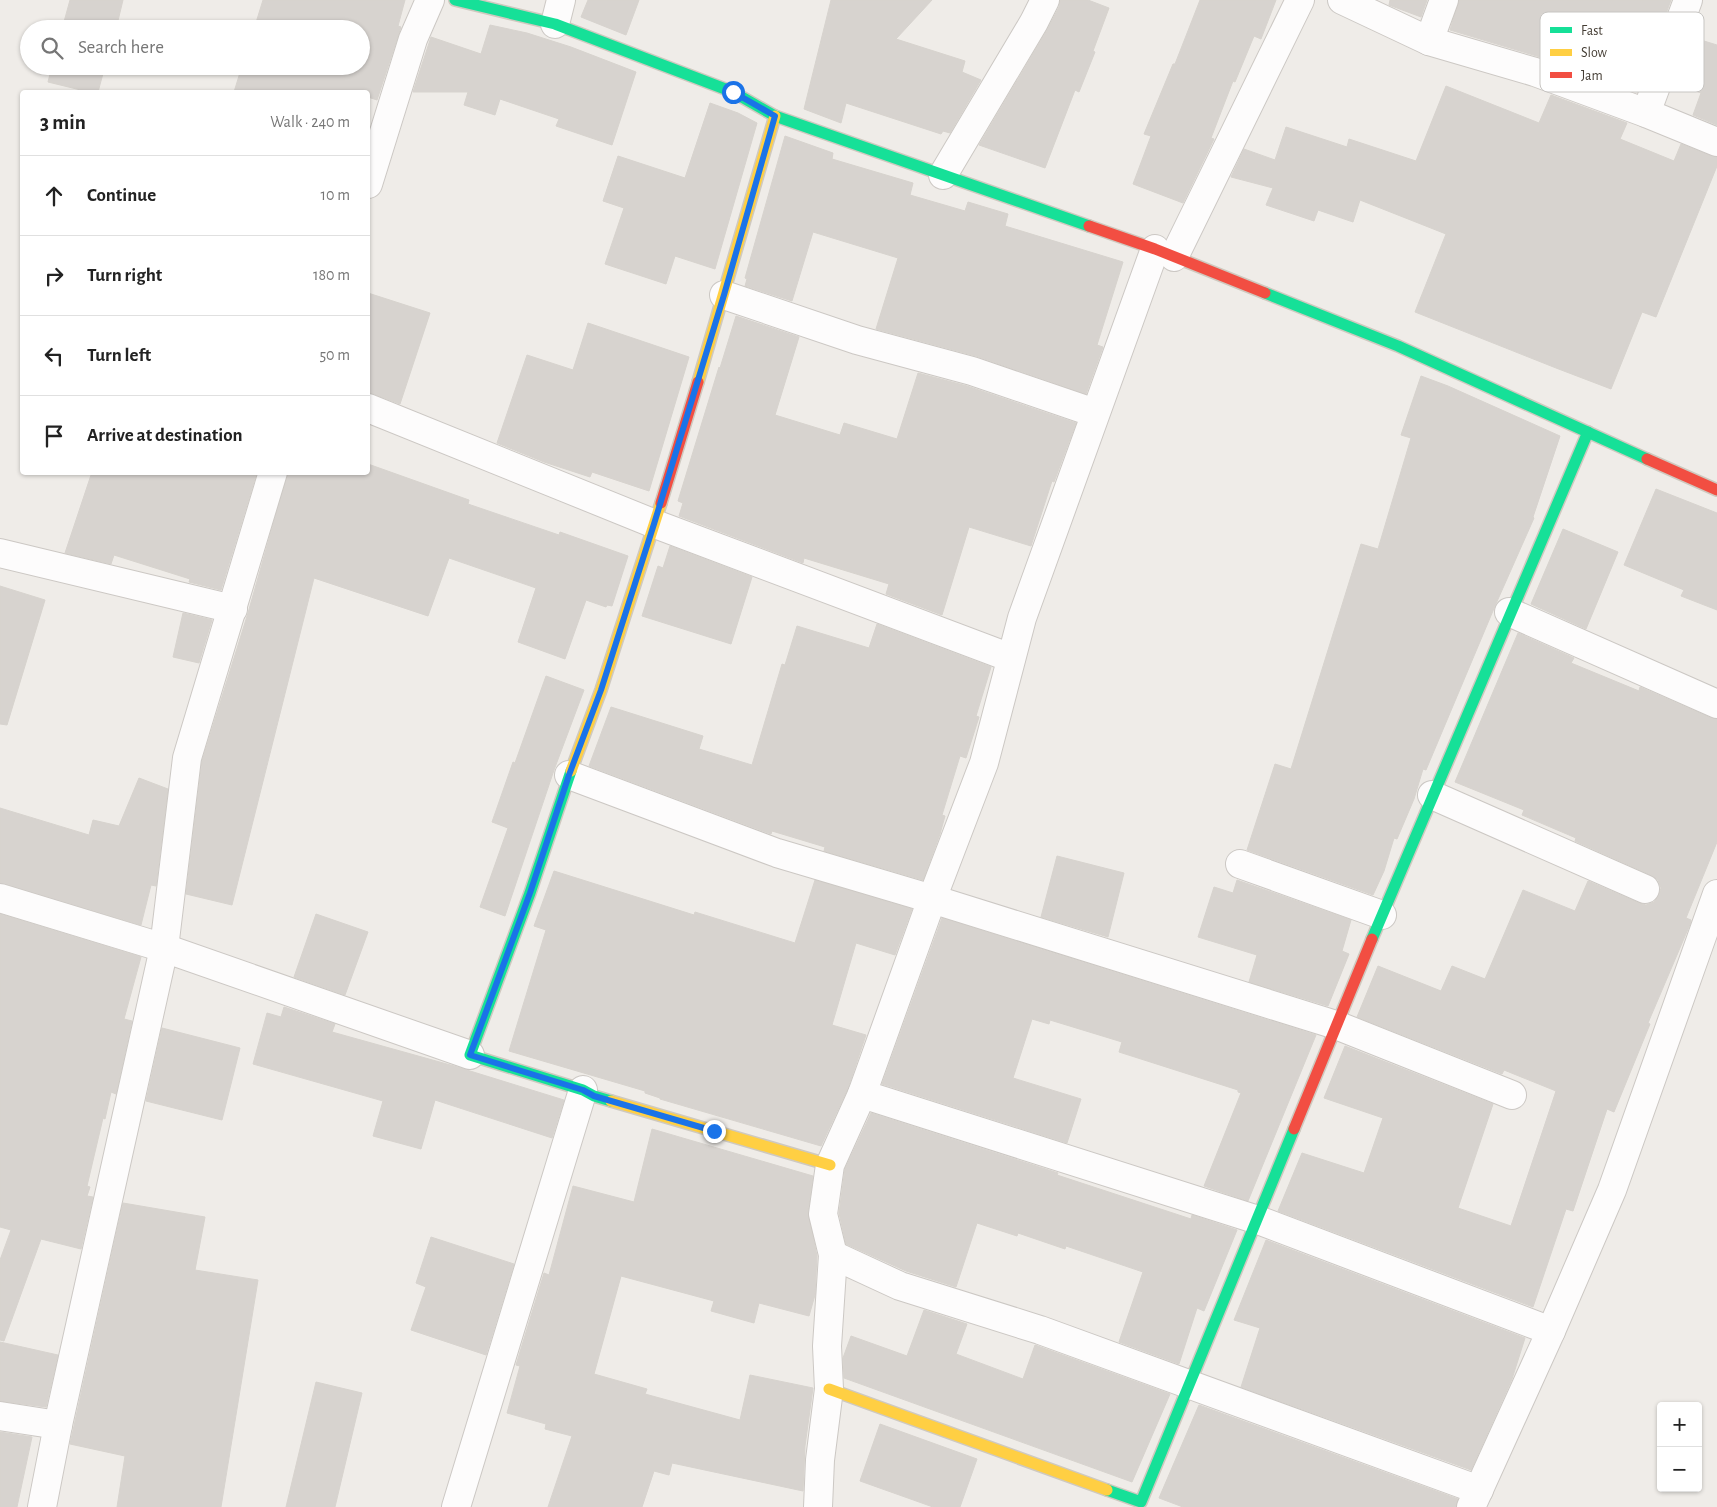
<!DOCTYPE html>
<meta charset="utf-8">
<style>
body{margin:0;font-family:"Alegreya Sans",sans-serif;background:#f2f2f2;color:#222}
.controls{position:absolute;right:15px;bottom:15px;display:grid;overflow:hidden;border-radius:5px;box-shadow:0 1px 4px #0004}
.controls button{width:45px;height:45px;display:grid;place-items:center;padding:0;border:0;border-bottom:1px solid #e0e0e0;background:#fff;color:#222;font:25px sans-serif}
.stop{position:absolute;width:15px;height:15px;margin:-11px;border:4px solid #1a73e8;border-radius:50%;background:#fff}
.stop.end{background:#1a73e8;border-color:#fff;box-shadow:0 1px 5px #0008}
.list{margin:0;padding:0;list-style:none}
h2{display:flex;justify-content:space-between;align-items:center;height:65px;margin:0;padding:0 20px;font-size:21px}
h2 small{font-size:16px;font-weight:400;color:#767676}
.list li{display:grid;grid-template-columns:32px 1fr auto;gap:15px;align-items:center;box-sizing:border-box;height:80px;padding:0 20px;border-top:1px solid #e0e0e0}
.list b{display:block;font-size:19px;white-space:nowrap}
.list em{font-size:16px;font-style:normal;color:#767676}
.icon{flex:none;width:28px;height:28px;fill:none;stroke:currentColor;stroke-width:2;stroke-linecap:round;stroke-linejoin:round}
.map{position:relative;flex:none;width:1717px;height:1507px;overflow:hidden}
.search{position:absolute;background:#fff;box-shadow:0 1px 4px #0004;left:20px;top:20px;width:350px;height:55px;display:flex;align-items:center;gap:12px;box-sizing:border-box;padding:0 18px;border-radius:28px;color:#767676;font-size:19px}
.panel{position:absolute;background:#fff;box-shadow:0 1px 4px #0004;left:20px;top:90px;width:350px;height:385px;border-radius:5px}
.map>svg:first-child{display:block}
.building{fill:#d7d3cf;stroke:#d7d3ce}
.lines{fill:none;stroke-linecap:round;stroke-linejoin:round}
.street-casing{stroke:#ccc8c4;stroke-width:30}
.fast-casing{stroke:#cfc9bf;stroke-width:14}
.slow-casing{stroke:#cfc9bf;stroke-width:14}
.jam-casing{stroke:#cfc9bf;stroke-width:14}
.street{stroke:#fdfcfc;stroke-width:28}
.fast{stroke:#16e098;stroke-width:11}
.slow{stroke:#ffcf43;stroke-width:11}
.jam{stroke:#f24e42;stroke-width:11}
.route{stroke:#1a73e8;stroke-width:6}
.key{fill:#fff;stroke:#c7c5c2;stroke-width:1}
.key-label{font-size:14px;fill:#443d34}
</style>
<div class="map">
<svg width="1717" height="1507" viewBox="0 0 1717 1507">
<rect width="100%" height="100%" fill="#efece8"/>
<!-- building -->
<g class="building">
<polygon points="70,0 123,0 116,29 62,29"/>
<polygon points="263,0 405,0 398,26 401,27 377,100 368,97 368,92 234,92 242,66 361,66 361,29 254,29"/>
<polygon points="588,0 639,0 626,35 581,17"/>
<polygon points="831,0 932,0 896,39 965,61 962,72 981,80 950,133 943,131 941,134 846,103 841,123 804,109"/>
<polygon points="1060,0 1088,0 1109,8 1093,51 1095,52 1079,92 1075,90 1045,168 979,145 1047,30 1059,7"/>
<polygon points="1200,0 1276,0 1261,39 1254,36 1235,82 1233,81 1211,138 1214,139 1183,203 1133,184 1151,136 1144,134 1173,64 1175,64"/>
<polygon points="1390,0 1427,0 1421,17 1389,5"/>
<polygon points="1459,0 1671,0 1656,41 1620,29 1602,80 1540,57 1450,30"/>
<polygon points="490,25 527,33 571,47 636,72 612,145 556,126 559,119 500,99 495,115 464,105 468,92 413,92 431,37 481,54"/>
<polygon points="1691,37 1717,45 1717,125 1693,115 1701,93 1674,84"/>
<polygon points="52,66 105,66 98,92 89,92 48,82"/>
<polygon points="1446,86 1539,123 1551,95 1627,123 1620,139 1674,161 1681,144 1711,156 1717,157 1717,166 1656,317 1642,312 1611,389 1556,368 1415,312 1446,234 1360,200 1353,222 1318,210 1314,221 1266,205 1273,188 1231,177 1244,149 1275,160 1286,127 1347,147 1349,139 1416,161"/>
<polygon points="710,103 738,113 757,123 715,269 675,256 666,284 605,264 624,208 603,201 618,156 685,178"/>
<polygon points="785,136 833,153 832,159 913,183 910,195 965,211 968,202 1008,214 1005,226 1123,262 1097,345 1103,347 1086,394 976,356 876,329 898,258 813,232 792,301 745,286 747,279 745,278"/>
<polygon points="368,293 430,313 400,404 374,394 368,393"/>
<polygon points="736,316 799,337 775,415 840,435 844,423 897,439 918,373 967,386 1076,423 1054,482 1052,481 1031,546 969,527 942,615 886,594 889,584 804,558 803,563 679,516 683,503 678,501 719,367 720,368"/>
<polygon points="588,323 689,357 649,491 592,472 590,477 544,462 497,443 527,355 573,370"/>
<polygon points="1421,376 1448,386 1560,436 1533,517 1534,518 1495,606 1426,770 1423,769 1414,799 1397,839 1394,838 1384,871 1373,895 1247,850 1275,764 1291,769 1361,544 1378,549 1411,438 1401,435"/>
<polygon points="368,464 469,500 468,504 559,535 560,532 628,556 612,606 607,605 606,607 586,600 565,659 518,642 536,588 449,558 428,616 314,578 232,905 186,894 202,761 248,613 288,472 368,472"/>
<polygon points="92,472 257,472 221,590 189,582 190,579 114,555 111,564 65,553"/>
<polygon points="1656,489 1717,513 1717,610 1681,596 1684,590 1624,565"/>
<polygon points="1563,529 1618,552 1586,629 1531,604"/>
<polygon points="670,546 752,577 731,644 642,616 658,566 663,568"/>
<polygon points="0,586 45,600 7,725 0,724"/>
<polygon points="183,613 212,620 199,663 173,657"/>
<polygon points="877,624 991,667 976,716 979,717 966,758 960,756 942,815 945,816 940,834 923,880 824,851 825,847 772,831 771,834 589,766 611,707 703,736 699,749 752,765 782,664 785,665 797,626 869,648"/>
<polygon points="1518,633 1574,658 1571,663 1639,691 1640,687 1711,718 1717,719 1717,842 1686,918 1691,920 1691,922 1648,1023 1650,1024 1614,1112 1607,1109 1573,1211 1566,1209 1533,1307 1278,1211 1302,1153 1364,1173 1383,1118 1324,1098 1345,1046 1493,1104 1458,1208 1511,1226 1556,1091 1504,1070 1502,1074 1357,1017 1378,966 1441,991 1452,966 1485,979 1523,890 1575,911 1588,881 1639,903 1646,905 1654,902 1659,895 1661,888 1658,880 1651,875 1575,841 1576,838 1522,815 1524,810 1455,782"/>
<polygon points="546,676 584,690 554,770 505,916 480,907 508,828 492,822 513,762 515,763"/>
<polygon points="139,778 168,789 156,886 151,885 141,925 0,883 0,808 89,835 93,820 119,826"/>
<polygon points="1057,856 1124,873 1108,937 1041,917"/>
<polygon points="554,871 694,915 695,912 795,943 815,880 912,909 895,955 856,943 832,1025 866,1035 848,1088 821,1146 660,1099 660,1098 645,1093 645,1091 509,1051 546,930 534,926"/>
<polygon points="1237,880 1351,920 1342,951 1349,954 1328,1006 1249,982 1257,955 1198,937 1214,887 1233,893"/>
<polygon points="0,914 141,957 124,1019 132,1021 116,1094 111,1092 105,1119 103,1118 87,1186 90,1187 87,1196 93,1197 81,1249 41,1239 4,1341 0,1340 0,1260 11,1230 0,1227"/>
<polygon points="316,914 368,932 345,995 294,977"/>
<polygon points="942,918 1316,1035 1248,1201 1204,1186 1241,1093 1238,1092 1238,1090 1119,1052 1122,1042 1050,1020 1049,1024 1032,1019 1013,1078 1081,1099 1067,1143 882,1084"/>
<polygon points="284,1007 335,1024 332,1032 454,1066 564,1100 552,1138 435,1100 421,1149 373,1136 383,1101 253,1064 267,1013 281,1017"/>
<polygon points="162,1028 240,1048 222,1120 146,1101"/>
<polygon points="871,1113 1058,1173 1057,1175 1191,1219 1192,1215 1237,1230 1204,1311 1197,1308 1179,1364 1119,1342 1143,1272 1066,1246 1065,1249 1018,1233 1017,1236 977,1223 956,1287 906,1271 846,1244 839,1213 845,1169"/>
<polygon points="652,1129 813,1176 808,1212 817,1256 815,1295 809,1316 759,1303 754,1323 711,1311 714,1301 621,1276 594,1374 647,1389 645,1394 740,1420 750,1375 813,1388 805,1446 803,1491 672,1463 669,1475 654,1471 642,1507 548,1507 572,1436 545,1429 546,1424 507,1413 520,1366 516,1365 544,1273 549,1275 573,1186 634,1202"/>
<polygon points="123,1203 205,1217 195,1270 258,1280 221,1507 117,1507 125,1456 70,1444"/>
<polygon points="431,1237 514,1264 486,1355 411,1330 426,1287 416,1283"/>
<polygon points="1266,1240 1525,1338 1512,1379 1471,1470 1241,1387 1260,1328 1234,1320"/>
<polygon points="924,1310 967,1324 956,1354 1023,1379 1035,1345 1170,1394 1132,1482 844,1378 843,1358 851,1336 907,1356"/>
<polygon points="0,1342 58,1355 46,1407 0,1401"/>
<polygon points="316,1382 362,1393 335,1507 286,1507"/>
<polygon points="1199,1405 1458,1499 1456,1507 1183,1507 1159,1498"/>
<polygon points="880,1424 977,1459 960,1507 933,1507 860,1481"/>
<polygon points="0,1432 32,1437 17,1507 0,1507"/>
</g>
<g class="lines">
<!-- street casing -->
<g class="street-casing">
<g id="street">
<polyline points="1342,0 1429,41 1535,72 1646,113 1717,142"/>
<polyline points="555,24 561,0"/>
<polyline points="1429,41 1444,0"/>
<polyline points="1646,113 1688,0"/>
<polyline points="943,175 1034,22 1045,0"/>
<polyline points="368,184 413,39 430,0"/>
<polyline points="1174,257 1300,0"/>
<polyline points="724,295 857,340 972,371 1095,413"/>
<polyline points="368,408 655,524 1011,658"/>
<polyline points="0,553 233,609"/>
<polyline points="1509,612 1717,704"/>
<polyline points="569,775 777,853 932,899 1336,1025 1512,1095"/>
<polyline points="1432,795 1645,889"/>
<polyline points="1240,864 1382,915"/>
<polyline points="0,898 164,948 470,1055"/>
<polyline points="862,1094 1258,1220 1551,1331"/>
<polyline points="833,1255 900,1286 1040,1330 1479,1490"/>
<polyline points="0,1416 58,1425"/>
<polyline points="42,1507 58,1425 164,948 187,758 273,472"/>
<polyline points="456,1507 583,1090"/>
<polyline points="818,1507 820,1460 829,1389 827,1346 833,1255 823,1214 830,1165 862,1094 932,899 984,763 1022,618 1155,249"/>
<polyline points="1471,1507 1551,1331 1612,1190 1717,894"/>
</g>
</g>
<!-- fast casing -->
<g class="fast-casing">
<g id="fast">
<polyline points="455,0 555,24 733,92 775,116 1089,226"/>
<polyline points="1265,293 1398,346 1647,459"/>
<polyline points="571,771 530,893 470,1055 583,1090 594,1096 611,1101"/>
<polyline points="1372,939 1588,432"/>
<polyline points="1107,1490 1141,1502 1294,1129"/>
</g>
</g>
<!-- slow casing -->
<g class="slow-casing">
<g id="slow">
<polyline points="698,382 775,116"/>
<polyline points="571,771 601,690 661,503"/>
<polyline points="611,1101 830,1165"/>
<polyline points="829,1389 1107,1490"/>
</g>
</g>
<!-- jam casing -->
<g class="jam-casing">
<g id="jam">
<polyline points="1089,226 1155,249 1265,293"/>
<polyline points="1647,459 1717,490"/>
<polyline points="661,503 698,382"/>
<polyline points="1294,1129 1372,939"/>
</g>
</g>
<!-- street -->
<use href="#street" class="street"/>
<!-- fast -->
<use href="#fast" class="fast"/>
<!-- slow -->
<use href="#slow" class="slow"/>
<!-- jam -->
<use href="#jam" class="jam"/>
</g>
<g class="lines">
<!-- route -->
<polyline class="route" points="714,1131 594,1096 583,1090 470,1055 530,893 569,775 601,690 654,524 724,295 775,116 733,92"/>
</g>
<!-- legend -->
<rect x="1540" y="12" width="164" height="80" rx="8" class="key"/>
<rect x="1550" y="27" width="22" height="6" fill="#16e098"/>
<rect x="1550" y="49" width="22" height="7" fill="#ffcf43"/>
<rect x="1550" y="72" width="22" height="6" fill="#f24e42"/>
<g class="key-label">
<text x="1581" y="35">Fast</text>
<text x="1581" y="57">Slow</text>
<text x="1581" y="80">Jam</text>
</g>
</svg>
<div class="controls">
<button>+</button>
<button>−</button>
</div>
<div class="stop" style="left:733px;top:92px"></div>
<div class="stop end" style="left:714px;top:1131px"></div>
<div class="search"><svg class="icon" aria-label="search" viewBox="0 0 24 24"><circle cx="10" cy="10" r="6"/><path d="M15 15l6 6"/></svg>Search here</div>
<section class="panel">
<h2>3 min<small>Walk · 240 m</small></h2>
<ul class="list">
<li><svg class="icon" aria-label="ahead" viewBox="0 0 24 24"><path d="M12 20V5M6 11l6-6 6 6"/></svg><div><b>Continue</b></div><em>10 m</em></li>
<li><svg class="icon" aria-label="right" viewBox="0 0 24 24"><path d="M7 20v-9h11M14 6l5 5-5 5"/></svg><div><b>Turn right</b></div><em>180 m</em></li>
<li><svg class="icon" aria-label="left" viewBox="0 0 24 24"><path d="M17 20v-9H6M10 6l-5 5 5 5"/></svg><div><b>Turn left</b></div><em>50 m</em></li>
<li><svg class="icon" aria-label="arrive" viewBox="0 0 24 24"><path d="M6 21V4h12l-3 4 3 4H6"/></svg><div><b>Arrive at destination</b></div></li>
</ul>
</section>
</div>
